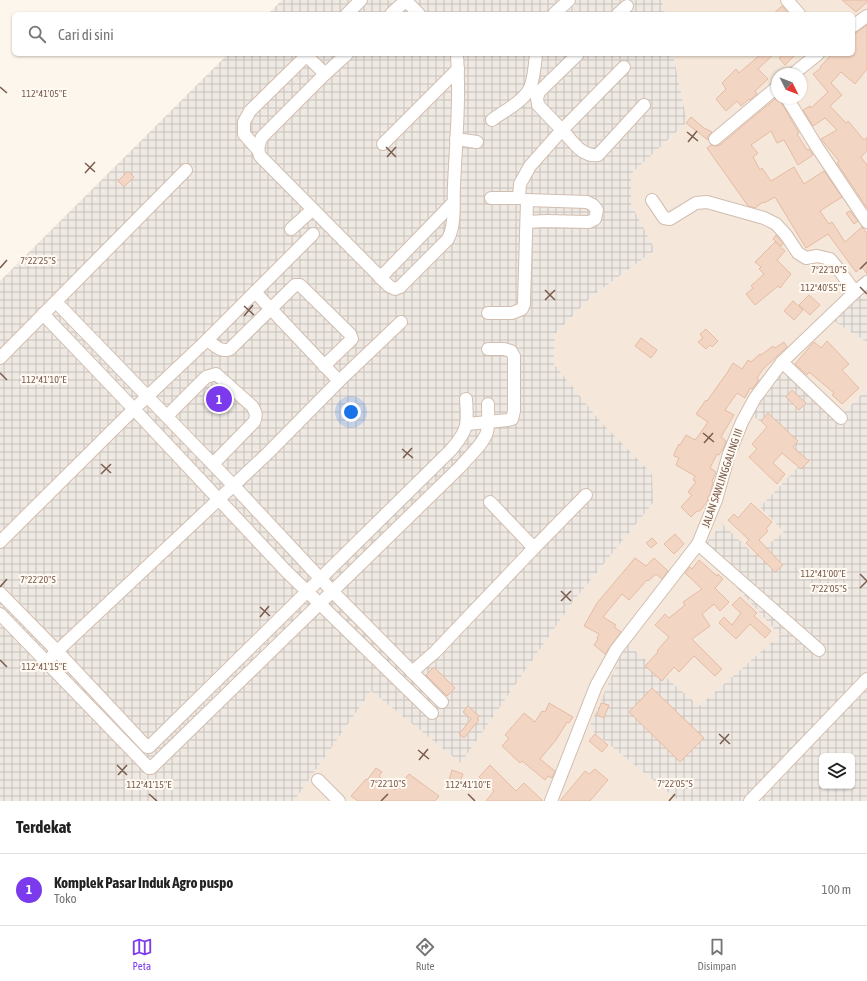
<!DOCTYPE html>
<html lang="id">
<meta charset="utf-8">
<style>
body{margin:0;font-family:"Asap Condensed",sans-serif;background:#f6f6f6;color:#222}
.controls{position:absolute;right:12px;bottom:12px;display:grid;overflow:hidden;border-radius:6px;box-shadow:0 1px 3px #0004}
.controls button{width:36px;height:36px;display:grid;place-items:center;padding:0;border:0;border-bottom:1px solid #e0e0e0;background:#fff;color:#222;font:20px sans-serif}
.compass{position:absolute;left:771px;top:68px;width:36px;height:36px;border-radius:50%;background:#fff;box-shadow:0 1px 3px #0004;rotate:132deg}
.you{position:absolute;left:351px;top:412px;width:14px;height:14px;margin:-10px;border:3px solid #fff;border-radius:50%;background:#1a73e8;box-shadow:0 0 0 6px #1a73e833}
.badge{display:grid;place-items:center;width:26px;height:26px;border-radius:50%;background:#7c3aed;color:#fff;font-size:13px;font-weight:700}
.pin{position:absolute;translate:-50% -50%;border:2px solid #fff;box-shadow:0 1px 4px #0006}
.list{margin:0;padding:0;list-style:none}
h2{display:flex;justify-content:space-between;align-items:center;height:52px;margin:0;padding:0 16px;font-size:17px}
h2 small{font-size:13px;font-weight:400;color:#767676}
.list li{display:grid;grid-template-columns:26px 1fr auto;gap:12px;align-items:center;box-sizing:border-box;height:72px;padding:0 16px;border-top:1px solid #e0e0e0}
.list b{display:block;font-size:15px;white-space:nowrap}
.list p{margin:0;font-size:13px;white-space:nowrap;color:#767676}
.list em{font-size:13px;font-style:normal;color:#767676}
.icon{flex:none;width:22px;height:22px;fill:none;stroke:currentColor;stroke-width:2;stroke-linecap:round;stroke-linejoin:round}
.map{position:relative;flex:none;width:867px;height:801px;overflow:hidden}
.search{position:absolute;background:#fff;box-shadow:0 1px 3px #0004;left:12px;right:12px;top:12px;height:44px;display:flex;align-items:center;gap:10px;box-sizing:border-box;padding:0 14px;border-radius:6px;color:#767676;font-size:15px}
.sheet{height:124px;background:#fff}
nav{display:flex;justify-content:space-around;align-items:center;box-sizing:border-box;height:56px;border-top:1px solid #e0e0e0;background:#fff;font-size:11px;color:#767676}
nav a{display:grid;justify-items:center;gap:2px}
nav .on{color:#7c3aed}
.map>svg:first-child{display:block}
.residential{fill:#f5e8da;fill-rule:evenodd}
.industrial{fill:url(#industrial-grid);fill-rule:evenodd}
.building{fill:#f3d5c3;stroke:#e6bba3}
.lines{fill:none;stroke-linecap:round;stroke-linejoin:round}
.minor-casing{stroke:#d1beb0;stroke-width:14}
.minor{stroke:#fff;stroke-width:12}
.ticks{fill:none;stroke:#7a5c4d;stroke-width:1.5}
.labels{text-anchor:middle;stroke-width:4;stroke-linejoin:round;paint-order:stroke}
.street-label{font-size:11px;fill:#7a5c4d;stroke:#fffaf3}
.ticks-label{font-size:10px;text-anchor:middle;fill:#7a5c4d;stroke:#fffaf3;stroke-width:4;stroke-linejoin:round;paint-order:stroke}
</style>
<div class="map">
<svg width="867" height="801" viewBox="0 0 867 801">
<defs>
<pattern id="industrial-grid" width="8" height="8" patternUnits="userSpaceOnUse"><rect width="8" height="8" fill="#efe9e4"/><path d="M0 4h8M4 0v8" fill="none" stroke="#c7c0bb"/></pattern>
</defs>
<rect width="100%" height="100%" fill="#fdf6ec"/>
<!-- residential -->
<path class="residential" d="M662 0H867V299L860 293 833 320 867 342V389L842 414 806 459 785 532 755 555 701 549 780 635 699 706 589 728 679 801H294L371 691 461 763 572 603 653 503 600 421 554 364 555 334 592 296 655 250 631 204V174L687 122 673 54H853V14H665ZM777 74H801V98H777Z"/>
<!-- industrial -->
<g class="industrial">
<polygon points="282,0 662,0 665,14 268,14"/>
<polygon points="228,54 673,54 687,122 631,174 631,204 655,250 592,296 555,334 554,364 600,421 652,474 653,503 572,603 461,763 371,691 294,801 0,801 0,281"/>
<polygon points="860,293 867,299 867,342 832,320"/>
<path d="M788 366 842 414 867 389V801H679L589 728 626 643 699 706 780 635 701 549 722 524 755 555 784 532 760 507 806 459 750 413ZM822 756H852V786H822Z"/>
</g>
<!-- building -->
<g class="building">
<polygon points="842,0 867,0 867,2 856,12"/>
<polygon points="782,6 789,14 773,14"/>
<polygon points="867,25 867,69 855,84 841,72 831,83 842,95 830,106 846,123 848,121 864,140 867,137 867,151 861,157 867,165 867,208 837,163 839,161 821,139 837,130 825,118 813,126 803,110 810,106 811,108 828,92 813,74 821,68 820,67 832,54 853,54 853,35"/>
<polygon points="761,54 774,54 758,69 768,79 755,91 757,94 750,100 749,99 741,106 737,101 726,111 716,99 726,89 722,83 736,69 739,73"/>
<polygon points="784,54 796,54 785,65 779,58"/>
<polygon points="776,98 780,98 781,102 799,133 797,134 807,150 809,149 813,155 798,165 784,140 777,143 771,131 751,145 758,153 753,157 760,170 762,168 771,181 794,167 804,184 824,171 842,197 820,211 829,224 832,222 845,242 862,227 867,233 867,274 862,267 856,272 828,234 806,248 775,197 764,203 763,202 755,208 748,206 707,148 711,145 716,146 720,145"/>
<polygon points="691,117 704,128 712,132 708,136 708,140 686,123"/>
<polygon points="128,171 134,177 124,187 118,181"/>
<polygon points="850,211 858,221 854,224 846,213"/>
<polygon points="776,235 783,244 781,246 773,239"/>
<polygon points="775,242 785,251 777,260 791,274 780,288 778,286 755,305 746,294 753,288 751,286 764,274 759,269 761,267 755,262"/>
<polygon points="809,295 820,305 810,315 799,305"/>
<polygon points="793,301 803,310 794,320 784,311"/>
<polygon points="706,329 718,341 712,347 710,345 706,349 698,342 703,338 700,334"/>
<polygon points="641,338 657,350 651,358 635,346"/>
<polygon points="827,341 849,364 842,370 859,388 842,404 832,395 834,393 809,372 807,375 795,364 814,342 821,348"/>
<polygon points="784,342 787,347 763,369 757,378 759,380 752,389 750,388 745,398 737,393 725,410 734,415 721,437 726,441 724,447 719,455 717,454 710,468 716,472 712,481 713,482 710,494 707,499 708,500 707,502 700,511 697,511 691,517 681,507 692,495 688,492 696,482 693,480 695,476 676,465 679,458 674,456 674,454 679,444 680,445 686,435 695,440 699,435 708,422 696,414 706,400 707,401 727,373 733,363 742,369 748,360 751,362 760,354 761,355 773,346 775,348"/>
<polygon points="792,390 806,403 799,410 786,397"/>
<polygon points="768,413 798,441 793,447 809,461 801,469 782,453 773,463 785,474 777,484 749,457 757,449 752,444 767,427 761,421"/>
<polygon points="751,503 772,522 766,529 768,531 759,540 783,565 775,572 746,543 749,540 728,520 734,514 738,518"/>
<polygon points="675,534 684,544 674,554 664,544"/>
<polygon points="652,538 657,543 651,548 646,543"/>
<polygon points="635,558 646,566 654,558 668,571 662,579 656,574 648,581 647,580 629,600 622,594 603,617 616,625 614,627 621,632 605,654 594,645 598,639 597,638 599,634 584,626 597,603"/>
<polygon points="699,560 717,576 718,574 723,579 715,588 729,602 720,611 714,604 702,614 710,626 692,639 722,669 715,676 694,656 679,672 674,667 662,681 645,666 658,652 657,651 669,637 655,625 665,614 669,618 685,605 683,602 702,589 685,573 690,567 692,569"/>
<polygon points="740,597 757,613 754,616 771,631 765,638 750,624 736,639 719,623 724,617 732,625 741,613 732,605"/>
<polygon points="434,667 455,688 447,696 426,675"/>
<polygon points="652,688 704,738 680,762 629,712"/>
<polygon points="549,703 573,717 569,723 567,722 556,740 540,759 555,771 552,778 548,776 545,780 522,761 520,763 502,746 509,738 505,735 524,713 535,722 542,711 545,712"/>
<polygon points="601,703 609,705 604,718 597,715"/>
<polygon points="468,706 479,716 477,719 479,720 464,738 459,734 471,719 463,712"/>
<polygon points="595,734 608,745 602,752 589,741"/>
<polygon points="490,765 516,791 524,783 543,801 486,801 494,791 479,777"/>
<polygon points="376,768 382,772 379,776 395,790 409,774 439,796 435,801 358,801 351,796 366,779 367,780"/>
<polygon points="595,769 608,780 590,801 560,801 585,771 589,774"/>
<polygon points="452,770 463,774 458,787 448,784"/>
</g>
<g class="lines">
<!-- minor casing -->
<g class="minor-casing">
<g id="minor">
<polyline points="405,0 419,14"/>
<polyline points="787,0 799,14"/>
<polyline points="347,14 361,0"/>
<polyline points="391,14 405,1"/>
<polyline points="554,14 569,0"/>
<polyline points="618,14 627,6"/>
<polyline points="853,26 867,16"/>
<polyline points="305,54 325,74"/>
<path d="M347 54 325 74 262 137C259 144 257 148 260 156L389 286 395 289 400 287 448 239C456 223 453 203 454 185 456 142 460 97 457 54"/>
<path d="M624 67 562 130C572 140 582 158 598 155L644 105"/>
<polyline points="793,74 818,54"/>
<polyline points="787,98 817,147 867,222"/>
<path d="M492 120C504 111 523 102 530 88 534 78 535 65 536 54"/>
<polyline points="456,139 477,142"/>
<polyline points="715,139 777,87"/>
<polyline points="383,144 458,69"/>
<polyline points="258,150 244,134 244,122 250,111 308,54"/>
<polyline points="491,198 519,198 520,184 530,166 562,130 538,105 537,98 539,92 578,54"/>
<polyline points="652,200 664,218 670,219 696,203 707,202 764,218 776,224 786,235 798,253 806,258 817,256 830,259 839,270 855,292"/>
<polyline points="291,229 312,210"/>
<polyline points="380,278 453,203"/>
<polyline points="255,292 339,381"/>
<polyline points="56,302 233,485 332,591 442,702"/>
<polyline points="488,313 512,313 522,309 524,304 527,200 587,202 593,205 597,210 595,219 589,222 546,221 527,222"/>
<polyline points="43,314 131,406 286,571 432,713"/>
<path d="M207 340C215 345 221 353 230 349L295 285H300L350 334 352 339 324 366"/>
<polyline points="0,358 186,170"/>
<polyline points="782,362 841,418"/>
<path d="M167 416 206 377 216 374 252 406C256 412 257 416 254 422L213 464"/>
<polyline points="467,424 508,420 512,419 514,411 514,356 511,351 504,349 488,349"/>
<polyline points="0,542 134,409 207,340 313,234"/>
<polyline points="698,544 819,650"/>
<polyline points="534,548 586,495"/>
<path d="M0 593 57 651 147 747H149L451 450C468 430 468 425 466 399"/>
<path d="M0 614 149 768H151L460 467C468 457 483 445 487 432 489 424 488 413 488 404"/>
<polyline points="52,656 268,453 339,381 401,322"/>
<polyline points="412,672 435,652 534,548 490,502"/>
<polyline points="318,780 339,801"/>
<polyline points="551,801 596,686 616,650 698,544 716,500 729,454 742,422 755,398 782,362 855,292 867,282"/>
<polyline points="750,801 867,679"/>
</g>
</g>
<!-- minor -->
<use href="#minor" class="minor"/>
</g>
<!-- ticks -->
<path class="ticks" d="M0 87 7 93M687 132 698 141M688 142 697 131M386 147 396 157M387 157 396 147M85 163 95 172M85 173 95 162M0 268 7 260M860 269 867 262M860 287 867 294M545 290 555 300M545 300 555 290M244 306 254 315M244 316 253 305M0 373 7 380M703 433 714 442M704 443 713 433M402 449 413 458M403 458 412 448M101 464 111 473M101 474 111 464M860 574 867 581M0 587 7 579M860 588 867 581M561 591 571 601M561 601 571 591M260 607 270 616M260 617 269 606M0 660 7 667M719 734 730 744M720 744 729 734M418 750 429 759M419 760 428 749M117 765 127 775M118 775 127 765M149 794 157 801M468 794 475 801M381 801 388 794M669 801 675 794"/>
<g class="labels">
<!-- street labels -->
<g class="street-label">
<text transform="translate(722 478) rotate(-71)" y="4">JALAN SAWLINGGALING III</text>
</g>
</g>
<g class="ticks-label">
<text x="44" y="97">112°41'05"E</text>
<text x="38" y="264">7°22'25"S</text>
<text x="829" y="273">7°22'10"S</text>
<text x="823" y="291">112°40'55"E</text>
<text x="44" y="383">112°41'10"E</text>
<text x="823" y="577">112°41'00"E</text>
<text x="38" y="583">7°22'20"S</text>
<text x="829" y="592">7°22'05"S</text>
<text x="44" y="670">112°41'15"E</text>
<text x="388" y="787">7°22'10"S</text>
<text x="675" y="787">7°22'05"S</text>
<text x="149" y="788">112°41'15"E</text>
<text x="468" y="788">112°41'10"E</text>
</g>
</svg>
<div class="controls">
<button><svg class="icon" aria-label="layers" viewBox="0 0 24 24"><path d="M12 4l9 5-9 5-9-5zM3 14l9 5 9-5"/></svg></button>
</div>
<svg class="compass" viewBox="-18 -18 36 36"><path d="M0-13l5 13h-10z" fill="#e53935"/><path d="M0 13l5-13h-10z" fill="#767676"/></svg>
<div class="you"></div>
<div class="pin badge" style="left:219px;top:399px">1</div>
<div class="search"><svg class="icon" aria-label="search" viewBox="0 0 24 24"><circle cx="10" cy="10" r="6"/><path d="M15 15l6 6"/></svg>Cari di sini</div>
</div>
<section class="sheet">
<h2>Terdekat<small></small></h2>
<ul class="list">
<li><span class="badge">1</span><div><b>Komplek Pasar Induk Agro puspo</b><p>Toko</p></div><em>100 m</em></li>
</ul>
</section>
<nav>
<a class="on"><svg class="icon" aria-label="map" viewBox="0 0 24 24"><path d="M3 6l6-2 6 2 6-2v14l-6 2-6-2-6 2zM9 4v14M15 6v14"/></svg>Peta</a>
<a><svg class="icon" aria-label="directions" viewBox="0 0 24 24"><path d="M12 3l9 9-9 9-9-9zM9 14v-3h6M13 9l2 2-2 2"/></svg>Rute</a>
<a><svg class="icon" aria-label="saved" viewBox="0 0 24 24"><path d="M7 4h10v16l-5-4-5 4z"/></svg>Disimpan</a>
</nav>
